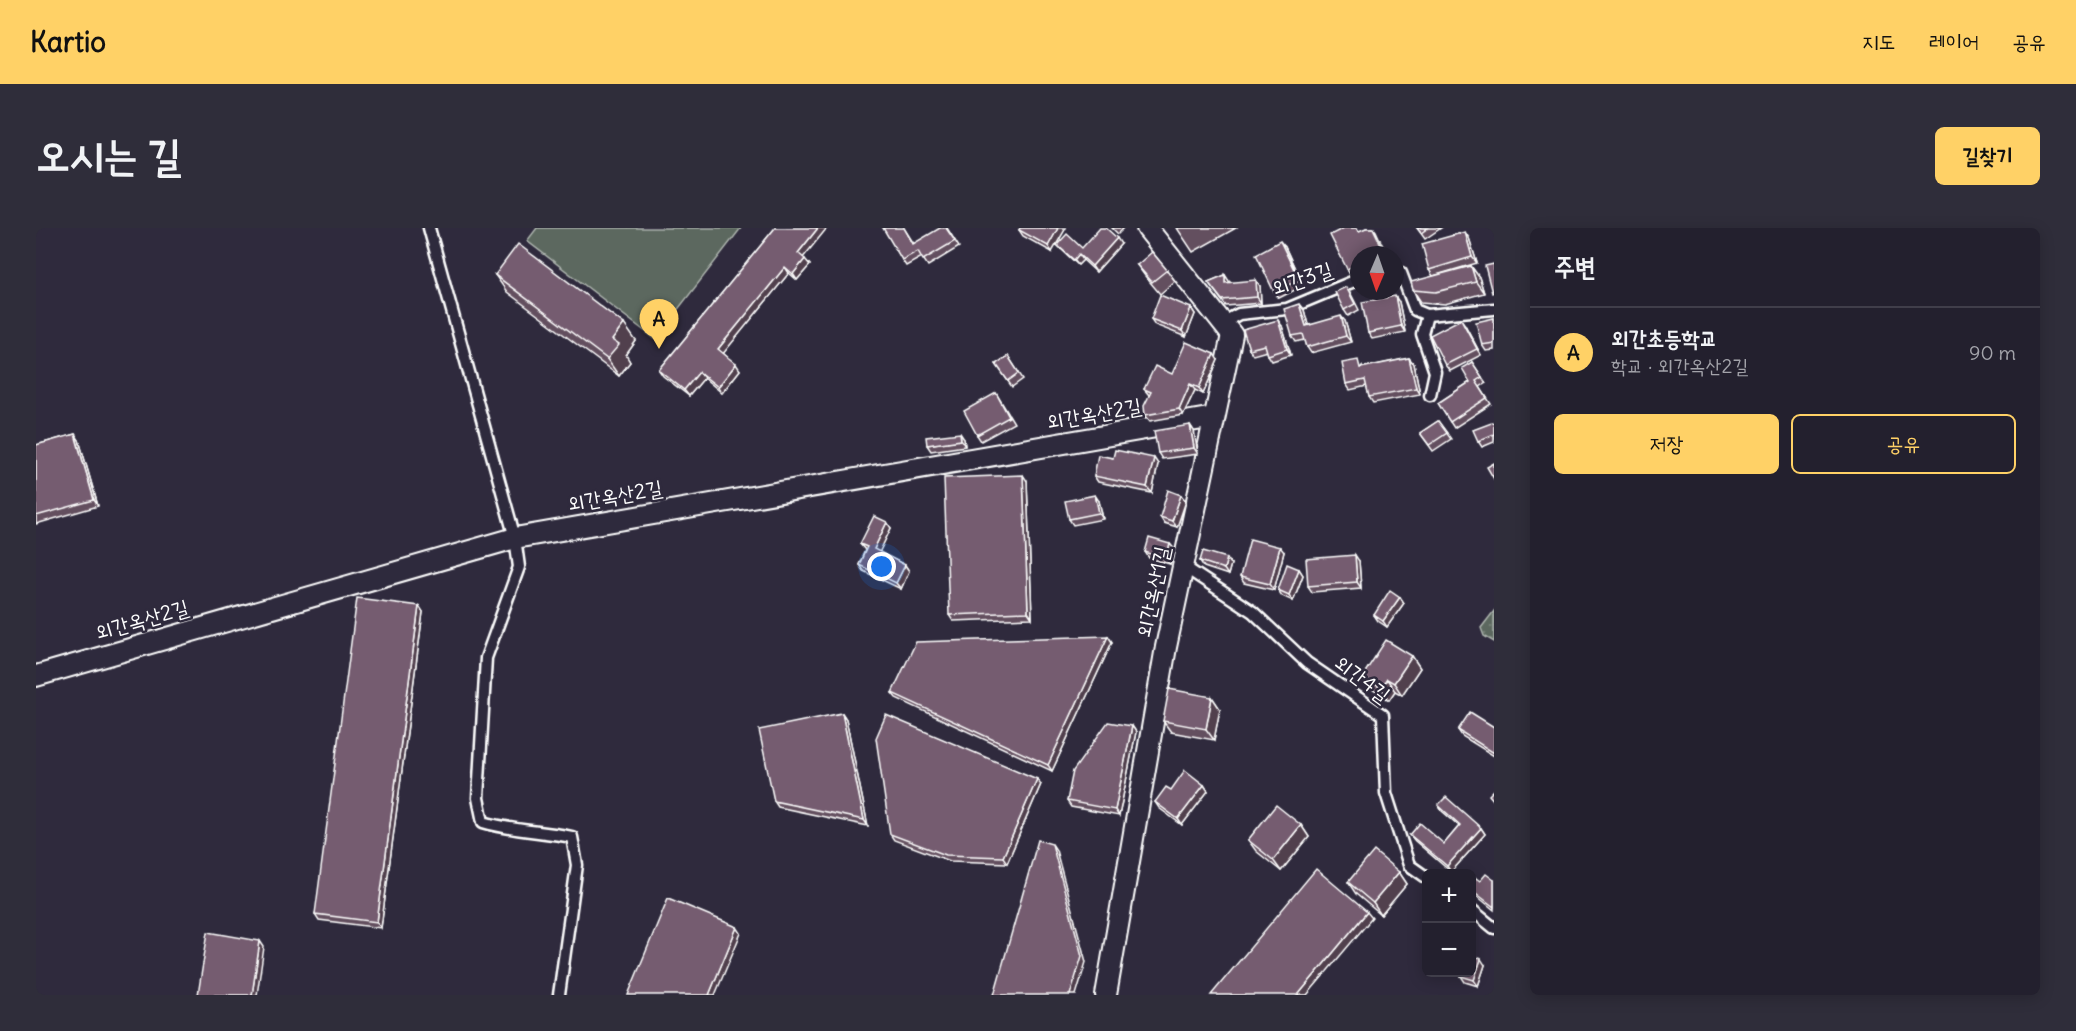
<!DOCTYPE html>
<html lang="ko">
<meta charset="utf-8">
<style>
body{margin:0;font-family:Delius,"Poor Story",sans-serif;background:#2f2d3a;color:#f1f3f6}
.controls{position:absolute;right:18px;bottom:18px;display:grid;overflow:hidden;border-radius:9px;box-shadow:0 3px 15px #0003}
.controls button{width:54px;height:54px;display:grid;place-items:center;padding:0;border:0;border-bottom:2px solid #403e4a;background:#23202e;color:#f1f3f6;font:30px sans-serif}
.compass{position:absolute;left:1314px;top:18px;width:54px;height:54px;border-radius:50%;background:#23202e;box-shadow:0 3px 15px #0003;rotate:182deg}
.you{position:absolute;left:846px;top:339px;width:21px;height:21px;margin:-15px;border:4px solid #fff;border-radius:50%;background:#1a73e8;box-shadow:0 0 0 9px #1a73e833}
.badge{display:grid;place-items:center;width:39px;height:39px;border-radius:50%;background:#ffd166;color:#111;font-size:20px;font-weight:700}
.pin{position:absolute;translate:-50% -50px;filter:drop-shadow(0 2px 3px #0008)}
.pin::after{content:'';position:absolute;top:32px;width:21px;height:18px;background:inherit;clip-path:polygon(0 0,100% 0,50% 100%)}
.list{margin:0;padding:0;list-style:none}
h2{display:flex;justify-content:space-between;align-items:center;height:78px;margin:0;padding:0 24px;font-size:26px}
h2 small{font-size:20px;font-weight:400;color:#a3a3aa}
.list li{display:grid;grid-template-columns:39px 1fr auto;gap:18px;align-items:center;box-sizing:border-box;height:90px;padding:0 24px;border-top:2px solid #403e4a}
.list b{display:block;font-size:22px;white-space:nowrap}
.list p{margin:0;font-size:20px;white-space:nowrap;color:#a3a3aa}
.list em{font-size:20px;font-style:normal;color:#a3a3aa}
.actions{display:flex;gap:12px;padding:18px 24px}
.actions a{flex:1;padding:14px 0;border:2px solid #ffd166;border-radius:9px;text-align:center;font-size:21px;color:#ffd166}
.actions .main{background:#ffd166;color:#111}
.map{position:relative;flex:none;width:1458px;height:767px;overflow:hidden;border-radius:9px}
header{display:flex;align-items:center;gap:36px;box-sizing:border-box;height:84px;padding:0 30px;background:#ffd166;color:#111}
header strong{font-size:28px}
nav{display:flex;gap:33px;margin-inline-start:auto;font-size:21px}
.intro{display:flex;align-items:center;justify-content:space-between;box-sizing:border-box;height:144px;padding:0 36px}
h1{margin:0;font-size:42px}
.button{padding:15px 27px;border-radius:9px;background:#ffd166;color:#111;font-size:21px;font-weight:700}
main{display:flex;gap:36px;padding:0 36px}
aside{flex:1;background:#23202e;border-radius:9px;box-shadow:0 3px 15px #0003}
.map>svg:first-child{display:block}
.park{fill:url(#park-dots);stroke:#adb4ae;stroke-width:1.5}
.garden{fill:#5b685e;stroke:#adb4ae;stroke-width:1.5}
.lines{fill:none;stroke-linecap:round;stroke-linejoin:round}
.service-casing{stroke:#fff;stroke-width:15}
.minor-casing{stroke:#fff;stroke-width:24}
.service{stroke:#2f2a3d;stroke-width:10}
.minor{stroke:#2f2a3d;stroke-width:20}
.wall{fill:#644f5f;stroke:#fff;stroke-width:1.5}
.shaded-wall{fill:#51404e;stroke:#fff;stroke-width:1.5}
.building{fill:#745c6f;stroke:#fff;stroke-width:1.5}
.labels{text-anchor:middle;stroke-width:5;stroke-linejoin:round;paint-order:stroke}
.street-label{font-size:21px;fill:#fff;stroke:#2f2a3d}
</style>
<header>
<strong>Kartio</strong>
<nav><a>지도</a><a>레이어</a><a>공유</a></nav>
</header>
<div class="intro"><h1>오시는 길</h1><a class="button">길찾기</a></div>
<main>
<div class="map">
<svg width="1458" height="767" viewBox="0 0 1458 767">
<defs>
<pattern id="park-dots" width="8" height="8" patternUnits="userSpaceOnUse" patternTransform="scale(1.5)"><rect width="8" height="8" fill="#5b685e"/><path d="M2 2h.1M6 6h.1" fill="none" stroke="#747f76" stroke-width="1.8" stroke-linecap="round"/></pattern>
</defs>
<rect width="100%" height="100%" fill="#2f2a3d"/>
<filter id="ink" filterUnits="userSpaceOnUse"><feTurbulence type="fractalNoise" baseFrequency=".0167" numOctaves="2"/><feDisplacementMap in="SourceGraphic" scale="12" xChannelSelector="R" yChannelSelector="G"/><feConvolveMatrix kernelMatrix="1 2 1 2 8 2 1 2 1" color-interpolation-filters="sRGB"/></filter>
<g filter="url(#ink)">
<!-- park -->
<polygon class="park" points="1458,383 1458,414 1448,408 1445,400"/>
<!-- garden -->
<polygon class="garden" points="501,0 705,0 619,111 491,13"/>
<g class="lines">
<!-- service casing -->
<g class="service-casing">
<g id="service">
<path d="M393 0 479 310 483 339 450 430 442 570 447 594C476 603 506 603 536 609L541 637 523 767"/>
<polyline points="1359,44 1365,45 1379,82 1391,87 1458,81"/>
<polyline points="1391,87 1386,106 1399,144 1394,167"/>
<polyline points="1186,95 1203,86 1251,81 1323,51"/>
<polyline points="1147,338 1217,384 1271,435 1347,487 1350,565 1373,637 1390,649"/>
<polyline points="1436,682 1458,700"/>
</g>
</g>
<!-- minor casing -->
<g class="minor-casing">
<g id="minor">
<polyline points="0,448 479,310 1178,189"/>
<polyline points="1070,767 1130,419 1196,107 1111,0"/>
</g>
</g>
<!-- service -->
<use href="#service" class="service"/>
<!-- minor -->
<use href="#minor" class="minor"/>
</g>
<!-- wall -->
<g class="wall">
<polygon points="739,0 774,37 761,52 753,45 687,125 704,142 686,165 668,150 653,168 627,148 623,142"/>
<polygon points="868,0 878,16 911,0 923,19 892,38 886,29 870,38 866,32"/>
<polygon points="1006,0 1016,24 987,8 983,2"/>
<polygon points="1076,0 1088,0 1082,6"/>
<polygon points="1141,0 1200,0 1157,24"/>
<polygon points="1330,0 1338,0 1351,27 1323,27 1323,43 1315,47 1311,41 1324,3"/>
<polygon points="1381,0 1405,0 1389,11"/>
<polygon points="1433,10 1441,35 1397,48 1393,42"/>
<polygon points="1085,16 1060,44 1047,32 1042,37 1026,22 1021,17 1046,20"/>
<polygon points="1249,19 1267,58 1243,70 1238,64"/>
<polygon points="1101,37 1131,42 1139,53 1124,66 1109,48"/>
<polygon points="1435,38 1443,49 1448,65 1409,76 1385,74 1377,62"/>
<polygon points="459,47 600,113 590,127 594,134 583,148 471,64"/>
<polygon points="1189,47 1193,54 1224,58 1225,75 1190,78 1172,54"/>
<polygon points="1314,64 1323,82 1312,88 1308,82"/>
<polygon points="1363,74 1369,104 1336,111 1332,105"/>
<polygon points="1155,80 1159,86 1150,109 1119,97 1115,91"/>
<polygon points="1268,82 1272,97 1309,93 1315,114 1275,125 1271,119 1269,112 1260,114 1256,108"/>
<polygon points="1458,90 1458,122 1450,123 1446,117"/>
<polygon points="1429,97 1445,127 1414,143 1409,137"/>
<polygon points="1246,98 1255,127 1236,133 1232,127 1231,123 1217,127 1213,121"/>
<polygon points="972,128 987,151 976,159 960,136"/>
<polygon points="1373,130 1378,136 1384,166 1337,175 1333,169 1331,158 1314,162 1310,156 1326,138 1326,140"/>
<polygon points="1182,132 1167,166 1159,162 1147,187 1114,193 1109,187 1113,167 1108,161 1136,146"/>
<polygon points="1436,134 1450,155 1444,159 1455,176 1418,200 1402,175 1434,154"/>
<polygon points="960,165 978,195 945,213 941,207"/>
<polygon points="1402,193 1415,211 1397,223 1384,205"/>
<polygon points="1458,194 1458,214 1446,219 1442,213"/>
<polygon points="1154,197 1158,203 1162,226 1126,231 1122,225"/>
<polygon points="39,206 43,212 62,278 0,296 0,217"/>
<polygon points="928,211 929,218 895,223 891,217"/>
<polygon points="1077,230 1122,236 1116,265 1062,254 1058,248"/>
<polygon points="991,253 996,390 917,393 913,387"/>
<polygon points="1063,273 1067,291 1037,297 1033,291"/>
<polygon points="1150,273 1141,299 1128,295 1124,289"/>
<polygon points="851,294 855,300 843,324 869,337 873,343 865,361 827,343 823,337 829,322 824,316"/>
<polygon points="1134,316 1139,322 1134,336 1113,330 1109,324"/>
<polygon points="1248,324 1238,362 1208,355 1204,349"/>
<polygon points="1164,333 1195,336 1192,347 1168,339"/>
<polygon points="1323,333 1325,360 1276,364 1272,358"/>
<polygon points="1263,341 1267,347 1257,373 1246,368 1242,362"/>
<polygon points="1364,369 1368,375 1351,399 1342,393 1338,387"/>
<polygon points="383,378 387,384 345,700 283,692 279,686"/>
<polygon points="1072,408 1076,414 1016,543 860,470 856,465"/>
<polygon points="1376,428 1384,440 1366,467 1359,463 1353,472 1334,460 1326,449"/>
<polygon points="1176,469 1184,481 1178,512 1135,504 1127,493"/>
<polygon points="806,485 810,491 832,598 742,579 738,573"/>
<polygon points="1096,498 1100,504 1083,588 1035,579 1031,573"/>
<polygon points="1458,499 1458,528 1426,508 1422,502"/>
<polygon points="1005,556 971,635 914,633 858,612 854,606"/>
<polygon points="1168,557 1172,563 1146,597 1123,580 1119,574 1135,562"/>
<polygon points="1402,577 1445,600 1449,606 1415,644 1379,613 1374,607 1408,616 1423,598 1406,583"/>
<polygon points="1265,597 1273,609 1245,643 1220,623 1212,612"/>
<polygon points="1363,644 1371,656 1345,687 1320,666 1312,654"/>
<polygon points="1458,652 1458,682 1436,664 1436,662 1444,653"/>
<polygon points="1449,737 1442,758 1429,754 1425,748"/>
</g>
<!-- shaded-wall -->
<g class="shaded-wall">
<polygon points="782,0 791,0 766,31 762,25"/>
<polygon points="1022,0 1030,0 1016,24 1012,18"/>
<polygon points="1337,0 1340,3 1351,27 1348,23"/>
<polygon points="1429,4 1433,10 1441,35 1436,29"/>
<polygon points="1081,10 1085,16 1060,44 1056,38"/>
<polygon points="1244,13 1249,19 1267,58 1263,52"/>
<polygon points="1043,26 1047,32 1042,37 1038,32"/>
<polygon points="769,31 774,37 761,52 757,46"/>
<polygon points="1435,38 1443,49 1448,65 1440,54"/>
<polygon points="749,39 753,45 686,127 682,121"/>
<polygon points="1189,47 1193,53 1193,61 1189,55"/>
<polygon points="1220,52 1224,58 1225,75 1221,69"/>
<polygon points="1359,68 1363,74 1369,104 1365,98"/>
<polygon points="1263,76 1268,82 1274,104 1270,98"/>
<polygon points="1155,80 1159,86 1150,109 1146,103"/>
<polygon points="1305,88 1309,93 1315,114 1310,108"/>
<polygon points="1425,91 1429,97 1445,127 1441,121"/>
<polygon points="1242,92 1246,98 1255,127 1251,121"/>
<polygon points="588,96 600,113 590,127 594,134 583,148 571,131 576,112"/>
<polygon points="1178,126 1182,132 1167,166 1163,160"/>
<polygon points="1373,130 1378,136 1384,166 1380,160"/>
<polygon points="700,136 704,142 686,165 682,159"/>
<polygon points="663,144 668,150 653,168 648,162"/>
<polygon points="1154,156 1159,162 1147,187 1143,181"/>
<polygon points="1154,197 1158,203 1162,226 1158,220"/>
<polygon points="924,205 928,211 929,218 925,212"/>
<polygon points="39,206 43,212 62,278 58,272"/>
<polygon points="1118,230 1122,236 1116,265 1111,259"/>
<polygon points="987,247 991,253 996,390 992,384"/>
<polygon points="1059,267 1063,273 1067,291 1063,285"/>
<polygon points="1145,267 1150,273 1141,299 1136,293"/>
<polygon points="851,294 855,300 842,327 838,321"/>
<polygon points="1134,316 1139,322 1134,336 1130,331"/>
<polygon points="1244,319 1248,324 1238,362 1234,356"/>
<polygon points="1319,327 1323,333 1325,360 1321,354"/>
<polygon points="1191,330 1195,336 1192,347 1188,341"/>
<polygon points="869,337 873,343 865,361 860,355"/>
<polygon points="1263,341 1267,347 1257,373 1253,367"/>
<polygon points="1364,369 1368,375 1351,399 1347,393"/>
<polygon points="383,378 387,384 345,700 341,694"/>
<polygon points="1072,408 1076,414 1016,543 1012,537"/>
<polygon points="1376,428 1384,440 1366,467 1358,455"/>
<polygon points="1351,451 1359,463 1353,472 1345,460"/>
<polygon points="1176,469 1184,481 1178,512 1170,501"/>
<polygon points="806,485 810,491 832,598 828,592"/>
<polygon points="1096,498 1100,504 1083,588 1079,582"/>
<polygon points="1001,551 1005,556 971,635 967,629"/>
<polygon points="1168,557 1172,563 1146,597 1142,591"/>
<polygon points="1265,597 1273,609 1245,643 1237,632"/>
<polygon points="1445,600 1449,606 1415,644 1411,638"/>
<polygon points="1016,616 1020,622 1050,734 1040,767 1034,767"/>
<polygon points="1363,644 1371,656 1345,687 1337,675"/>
<polygon points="1331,684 1336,690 1271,767 1262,767"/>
<polygon points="701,699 705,705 679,767 673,767"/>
<polygon points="224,713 228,719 221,767 216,767"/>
<polygon points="1445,731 1449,737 1442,758 1438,752"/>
</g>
<!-- building -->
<g class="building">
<polygon points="739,0 782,0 762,25 769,31 757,46 749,39 682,121 700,136 682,159 663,144 648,162 623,142"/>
<polygon points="847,0 868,0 877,16 904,0 910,0 919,13 887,32 882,23 866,32"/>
<polygon points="984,0 1022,0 1012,18 983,2"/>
<polygon points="1064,0 1070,0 1081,10 1056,38 1043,26 1038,32 1021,17 1031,6 1046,20"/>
<polygon points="1308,0 1321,0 1323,3 1330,0 1337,0 1348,23 1341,27 1323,27 1323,35 1311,41 1294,7"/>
<polygon points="1381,0 1392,0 1385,5"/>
<polygon points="1429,4 1436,29 1393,42 1386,16"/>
<polygon points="1244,13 1263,52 1238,64 1220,26"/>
<polygon points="482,16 588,96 576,112 583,117 571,131 459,47"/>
<polygon points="1116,24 1131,42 1116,54 1101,37"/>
<polygon points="1458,36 1458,64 1456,65 1449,38"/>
<polygon points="1435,38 1440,54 1400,64 1377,62 1375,54"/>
<polygon points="1189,47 1189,55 1220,52 1221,69 1186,72 1172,54"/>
<polygon points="1310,59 1319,76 1308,82 1299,64"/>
<polygon points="1124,67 1155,80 1146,103 1115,91"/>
<polygon points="1359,68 1365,98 1332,105 1326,74"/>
<polygon points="1263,76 1270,98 1305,88 1310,108 1271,119 1267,106 1256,108 1248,81"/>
<polygon points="1458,90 1458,115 1446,117 1440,94"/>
<polygon points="1425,91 1441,121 1409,137 1394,107"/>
<polygon points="1242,92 1251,121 1232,127 1229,117 1213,121 1207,102"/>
<polygon points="1150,114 1178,126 1163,160 1154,156 1143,181 1109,187 1108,178 1115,164 1108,161 1119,138 1136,146"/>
<polygon points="972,128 983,145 972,153 960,136"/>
<polygon points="1373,130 1380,160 1333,169 1329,152 1310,156 1306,135 1322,132 1324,140"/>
<polygon points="1436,134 1446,149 1440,153 1451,170 1414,194 1402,175 1434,154 1426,140"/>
<polygon points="960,165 973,189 941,207 928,183"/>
<polygon points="1402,193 1411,205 1393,217 1384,205"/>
<polygon points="1458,194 1458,206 1442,213 1437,202"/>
<polygon points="1154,197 1158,220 1122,225 1118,203"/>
<polygon points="924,205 925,212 891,217 890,209"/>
<polygon points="39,206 58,272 0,288 0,217"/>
<polygon points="1079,222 1118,230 1111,259 1058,248 1062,227 1077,230"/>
<polygon points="1458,235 1458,251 1451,239"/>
<polygon points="987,247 992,384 913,387 908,250"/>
<polygon points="1132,262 1145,267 1136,293 1124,289"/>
<polygon points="1059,267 1063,285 1033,291 1029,273"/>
<polygon points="838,288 851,294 838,321 869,337 860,355 823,337 831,319 824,316"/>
<polygon points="1113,310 1134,316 1130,331 1109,324"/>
<polygon points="1214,311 1244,319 1234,356 1204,349"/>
<polygon points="1167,323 1191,330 1188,341 1164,333"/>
<polygon points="1319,327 1321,354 1272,358 1270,331"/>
<polygon points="1251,336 1263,341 1253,367 1242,362"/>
<polygon points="1354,362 1364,369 1347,393 1338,387"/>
<polygon points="321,370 383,378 341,694 279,686"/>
<polygon points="1072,408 1012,537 856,465 880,414"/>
<polygon points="1350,412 1376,428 1358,455 1351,451 1345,460 1326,449"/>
<polygon points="1133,461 1176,469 1170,501 1127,493"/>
<polygon points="1434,484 1458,499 1458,525 1422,502"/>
<polygon points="806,485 828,592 738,573 723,502"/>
<polygon points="850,487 1001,551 967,629 910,627 854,606 840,510"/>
<polygon points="1072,494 1096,498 1079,582 1031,573 1037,543"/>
<polygon points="1149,542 1168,557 1142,591 1119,574 1130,559 1135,562"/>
<polygon points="1458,562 1458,573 1453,567"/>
<polygon points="1410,569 1445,600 1411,638 1374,607 1384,595 1408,616 1424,597 1402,577"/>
<polygon points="1240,577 1265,597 1237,632 1212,612"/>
<polygon points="1002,612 1016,616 1046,728 1034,767 958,767"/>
<polygon points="1338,623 1363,644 1337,675 1312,654"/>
<polygon points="1280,641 1331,684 1262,767 1175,767"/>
<polygon points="1450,646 1458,652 1458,679 1436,662 1436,655 1440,650 1444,653"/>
<polygon points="632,670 701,699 673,767 592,767"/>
<polygon points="172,704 224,713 216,767 162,767"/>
<polygon points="1436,728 1445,731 1438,752 1425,748 1426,744 1436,744"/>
</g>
</g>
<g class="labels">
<!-- street labels -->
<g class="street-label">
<text transform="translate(1266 51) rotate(-19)" y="7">외간3길</text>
<text transform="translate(1058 186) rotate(-10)" y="7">외간옥산2길</text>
<text transform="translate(579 268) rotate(-10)" y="7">외간옥산2길</text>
<text transform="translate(1117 364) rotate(-78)" y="7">외간옥산1길</text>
<text transform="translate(106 392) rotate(-16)" y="7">외간옥산2길</text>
<text transform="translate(1326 451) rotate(37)" y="7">외간4길</text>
</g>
</g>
</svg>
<div class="controls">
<button>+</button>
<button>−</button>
</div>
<svg class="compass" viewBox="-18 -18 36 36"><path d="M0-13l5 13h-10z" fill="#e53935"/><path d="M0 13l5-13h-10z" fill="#a3a3aa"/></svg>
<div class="you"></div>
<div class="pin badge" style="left:623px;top:121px">A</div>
</div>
<aside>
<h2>주변<small></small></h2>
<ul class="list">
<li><span class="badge">A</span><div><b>외간초등학교</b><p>학교 · 외간옥산2길</p></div><em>90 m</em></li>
</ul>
<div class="actions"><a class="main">저장</a><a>공유</a></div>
</aside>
</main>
